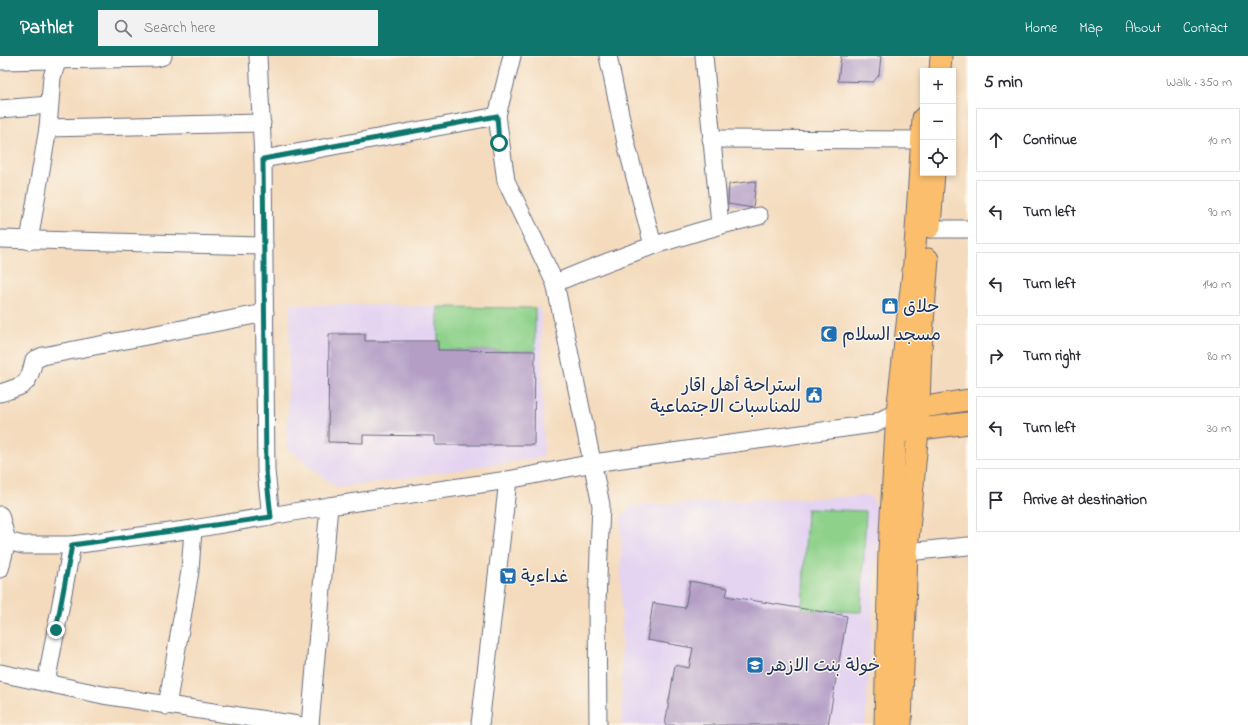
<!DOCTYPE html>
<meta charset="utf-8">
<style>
body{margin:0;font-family:"Indie Flower","Playpen Sans Arabic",sans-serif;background:#f2f2f3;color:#2b2b33}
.controls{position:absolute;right:12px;top:12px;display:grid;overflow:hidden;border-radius:0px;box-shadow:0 2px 6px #0003}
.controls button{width:36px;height:36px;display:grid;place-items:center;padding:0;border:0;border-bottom:1px solid #e1e1e2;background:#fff;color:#2b2b33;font:20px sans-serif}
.stop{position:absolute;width:12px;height:12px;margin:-9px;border:3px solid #0f766e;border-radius:50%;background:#fff}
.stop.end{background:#0f766e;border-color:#fff;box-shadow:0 1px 4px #0008}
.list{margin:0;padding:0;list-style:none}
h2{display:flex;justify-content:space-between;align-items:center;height:52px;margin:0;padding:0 16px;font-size:17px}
h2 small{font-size:13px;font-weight:400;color:#7c7c81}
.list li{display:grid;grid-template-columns:26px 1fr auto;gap:12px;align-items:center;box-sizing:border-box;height:64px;margin:0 8px 8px;padding:0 8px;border:1px solid #e1e1e2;border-radius:0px}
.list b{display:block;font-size:15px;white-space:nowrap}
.list em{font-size:13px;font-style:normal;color:#7c7c81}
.icon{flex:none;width:22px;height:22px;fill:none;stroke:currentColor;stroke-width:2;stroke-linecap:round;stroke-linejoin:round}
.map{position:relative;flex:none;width:968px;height:669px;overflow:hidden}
header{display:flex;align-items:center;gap:24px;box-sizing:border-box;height:56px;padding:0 20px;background:#0f766e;color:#fff}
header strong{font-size:19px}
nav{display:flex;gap:22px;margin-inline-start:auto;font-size:14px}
.search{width:280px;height:36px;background:#f2f2f3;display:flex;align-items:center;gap:10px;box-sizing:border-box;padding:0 14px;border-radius:0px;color:#7c7c81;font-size:15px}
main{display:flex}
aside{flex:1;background:#fff}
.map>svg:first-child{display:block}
.built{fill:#e4d3f1}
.pitch{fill:#8ed18a;stroke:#548074}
.building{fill:#b49ec6}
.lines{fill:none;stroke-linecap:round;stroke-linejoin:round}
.minor-casing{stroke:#676b7f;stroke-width:19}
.major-casing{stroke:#676b7f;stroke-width:23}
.minor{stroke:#fff;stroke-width:17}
.major{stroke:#fabe6d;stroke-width:21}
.route{stroke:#0f766e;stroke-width:5}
.labels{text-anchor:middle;stroke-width:3;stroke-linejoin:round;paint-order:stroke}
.poi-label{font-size:18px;fill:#1b2f5e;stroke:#fbf7ec;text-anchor:start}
</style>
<header>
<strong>Pathlet</strong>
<div class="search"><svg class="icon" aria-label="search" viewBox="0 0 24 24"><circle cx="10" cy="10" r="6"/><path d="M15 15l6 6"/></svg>Search here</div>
<nav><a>Home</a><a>Map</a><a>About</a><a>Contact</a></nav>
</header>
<main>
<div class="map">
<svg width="968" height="669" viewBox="0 0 968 669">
<rect width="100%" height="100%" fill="#fbf7ec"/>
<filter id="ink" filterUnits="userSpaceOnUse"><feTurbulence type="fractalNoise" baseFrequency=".025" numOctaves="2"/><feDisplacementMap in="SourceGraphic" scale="8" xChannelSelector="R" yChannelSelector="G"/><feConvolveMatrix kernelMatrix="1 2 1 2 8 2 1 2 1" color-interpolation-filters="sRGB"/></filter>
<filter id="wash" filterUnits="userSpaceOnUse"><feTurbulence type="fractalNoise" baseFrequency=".012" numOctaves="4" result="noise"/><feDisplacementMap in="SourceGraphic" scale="16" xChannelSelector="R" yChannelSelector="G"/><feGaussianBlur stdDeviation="0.9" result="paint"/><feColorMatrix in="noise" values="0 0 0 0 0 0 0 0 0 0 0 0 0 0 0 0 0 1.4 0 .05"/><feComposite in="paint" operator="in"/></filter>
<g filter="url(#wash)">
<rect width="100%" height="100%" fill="#f4dbbd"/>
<!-- built -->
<g class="built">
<polygon points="290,248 541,252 544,401 337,432 287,392"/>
<polygon points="870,440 880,455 865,669 622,669 621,460 632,449"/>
</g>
<!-- pitch -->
<g class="pitch">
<polygon points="438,251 535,252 535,295 438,294"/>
<polygon points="807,453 866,455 861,556 802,554"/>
</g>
<g id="blocks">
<!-- building -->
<g class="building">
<polygon points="841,0 881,0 879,19 873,26 838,25"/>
<polygon points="756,125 753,152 728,148 729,128"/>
<polygon points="329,278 365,278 365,285 438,285 438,294 535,295 534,389 435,389 435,380 363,379 363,387 328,386"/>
<polygon points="690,525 728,532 726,540 847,560 828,669 665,669 675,609 689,612 693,592 647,584 653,547 685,552"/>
</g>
</g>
</g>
<g filter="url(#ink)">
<use href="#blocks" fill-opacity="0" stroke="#676b7f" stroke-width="1"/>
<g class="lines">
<!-- minor casing -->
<g class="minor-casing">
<g id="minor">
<polyline points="258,0 263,103 266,415 271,461"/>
<polyline points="512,0 497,60 506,125 555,227 601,449 597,546 598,669"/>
<polyline points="608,0 626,87 653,189"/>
<polyline points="704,0 720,169"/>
<polyline points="0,5 156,2 163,0"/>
<polyline points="0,53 49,49"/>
<polyline points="48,72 262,67"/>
<polyline points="711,83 922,84"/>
<polyline points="263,103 497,60"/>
<polyline points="930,173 968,173"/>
<polyline points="0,183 264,190"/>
<polyline points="29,185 48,72 52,21 59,0"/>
<path d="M555 227C621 199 688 176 759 160"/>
<path d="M0 337C25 329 28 331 34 304L43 300 265 257"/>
<polyline points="0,459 7,485 0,513"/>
<polyline points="7,485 23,489 72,489 193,473 329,450 508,424 593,407 873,368 897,356"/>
<polyline points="907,496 968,490"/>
<polyline points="0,617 103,639 298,669"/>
<polyline points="46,627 72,489"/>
<polyline points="167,650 190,515 193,473"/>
<polyline points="310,669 329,450"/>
<polyline points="480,669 508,424"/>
</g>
</g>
<!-- major casing -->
<g class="major-casing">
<g id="major">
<polyline points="940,15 941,0"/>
<polyline points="930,171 934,117"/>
<polyline points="905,354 968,344"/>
<polyline points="905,375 968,367"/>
<polyline points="885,669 889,494 897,356 914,207 923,62"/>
<polyline points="901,669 907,496 918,374 921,292 928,203"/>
</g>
</g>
<!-- minor -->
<use href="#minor" class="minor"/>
<!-- major -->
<use href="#major" class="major"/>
</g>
</g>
<g class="lines" filter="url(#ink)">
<!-- route -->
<polyline class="route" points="56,574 72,489 271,461 266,415 263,103 497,60 499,87"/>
</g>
<!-- icons -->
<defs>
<g id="shop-square" transform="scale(0.9)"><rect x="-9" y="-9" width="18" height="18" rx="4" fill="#1f6fb2" stroke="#fbf7ec"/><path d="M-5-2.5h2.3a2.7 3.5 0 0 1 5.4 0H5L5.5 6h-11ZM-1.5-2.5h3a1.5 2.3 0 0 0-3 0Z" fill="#fff"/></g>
<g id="mosque-square" transform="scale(0.9)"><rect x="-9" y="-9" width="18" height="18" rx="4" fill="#1f6fb2" stroke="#fbf7ec"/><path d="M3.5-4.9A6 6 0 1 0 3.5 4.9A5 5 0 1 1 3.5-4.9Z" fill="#fff"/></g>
<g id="civic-square" transform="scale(0.9)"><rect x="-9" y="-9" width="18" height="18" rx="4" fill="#1f6fb2" stroke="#fbf7ec"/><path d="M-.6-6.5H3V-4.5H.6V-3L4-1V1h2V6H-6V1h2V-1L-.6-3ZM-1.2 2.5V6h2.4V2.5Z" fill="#fff"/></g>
<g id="supermarket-square" transform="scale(0.9)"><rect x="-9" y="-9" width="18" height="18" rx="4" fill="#1f6fb2" stroke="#fbf7ec"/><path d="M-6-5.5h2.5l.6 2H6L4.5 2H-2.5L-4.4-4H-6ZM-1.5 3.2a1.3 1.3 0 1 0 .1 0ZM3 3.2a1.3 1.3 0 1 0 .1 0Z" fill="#fff"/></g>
<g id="school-square" transform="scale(0.9)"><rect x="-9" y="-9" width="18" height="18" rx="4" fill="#1f6fb2" stroke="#fbf7ec"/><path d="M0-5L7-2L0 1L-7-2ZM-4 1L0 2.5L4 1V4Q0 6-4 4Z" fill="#fff"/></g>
</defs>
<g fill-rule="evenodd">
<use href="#shop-square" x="890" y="250"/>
<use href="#mosque-square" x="829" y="278"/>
<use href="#civic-square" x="814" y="339"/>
<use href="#supermarket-square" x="508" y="520"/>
<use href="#school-square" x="755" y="609"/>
</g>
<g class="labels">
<!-- poi labels -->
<g class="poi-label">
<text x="903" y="256">حلاق</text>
<text x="842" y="284">مسجد السلام</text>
<text x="801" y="335" text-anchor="end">استراحة أهل اقار<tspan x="801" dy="21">للمناسبات الاجتماعية</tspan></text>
<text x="521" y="526">غداءية</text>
<text x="768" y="615">خولة بنت الازهر</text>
</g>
</g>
</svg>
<div class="controls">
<button>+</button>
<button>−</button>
<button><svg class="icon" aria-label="locate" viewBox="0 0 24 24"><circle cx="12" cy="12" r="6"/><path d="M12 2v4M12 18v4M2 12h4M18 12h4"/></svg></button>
</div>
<div class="stop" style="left:499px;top:87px"></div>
<div class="stop end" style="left:56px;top:574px"></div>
</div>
<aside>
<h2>5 min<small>Walk · 350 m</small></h2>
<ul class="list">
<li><svg class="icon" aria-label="ahead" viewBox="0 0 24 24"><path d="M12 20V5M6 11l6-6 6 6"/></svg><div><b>Continue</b></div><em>10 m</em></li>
<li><svg class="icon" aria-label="left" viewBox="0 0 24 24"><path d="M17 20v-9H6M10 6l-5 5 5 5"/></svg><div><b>Turn left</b></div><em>90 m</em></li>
<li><svg class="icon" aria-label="left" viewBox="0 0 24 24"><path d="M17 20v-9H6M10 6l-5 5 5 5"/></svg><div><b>Turn left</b></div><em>140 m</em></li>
<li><svg class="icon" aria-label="right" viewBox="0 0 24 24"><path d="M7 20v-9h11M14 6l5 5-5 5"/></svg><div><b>Turn right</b></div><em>80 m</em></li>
<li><svg class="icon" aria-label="left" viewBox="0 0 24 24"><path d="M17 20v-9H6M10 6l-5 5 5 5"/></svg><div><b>Turn left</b></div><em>30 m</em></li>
<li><svg class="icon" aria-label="arrive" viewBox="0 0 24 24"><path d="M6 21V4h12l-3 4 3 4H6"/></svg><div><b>Arrive at destination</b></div></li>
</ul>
</aside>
</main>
